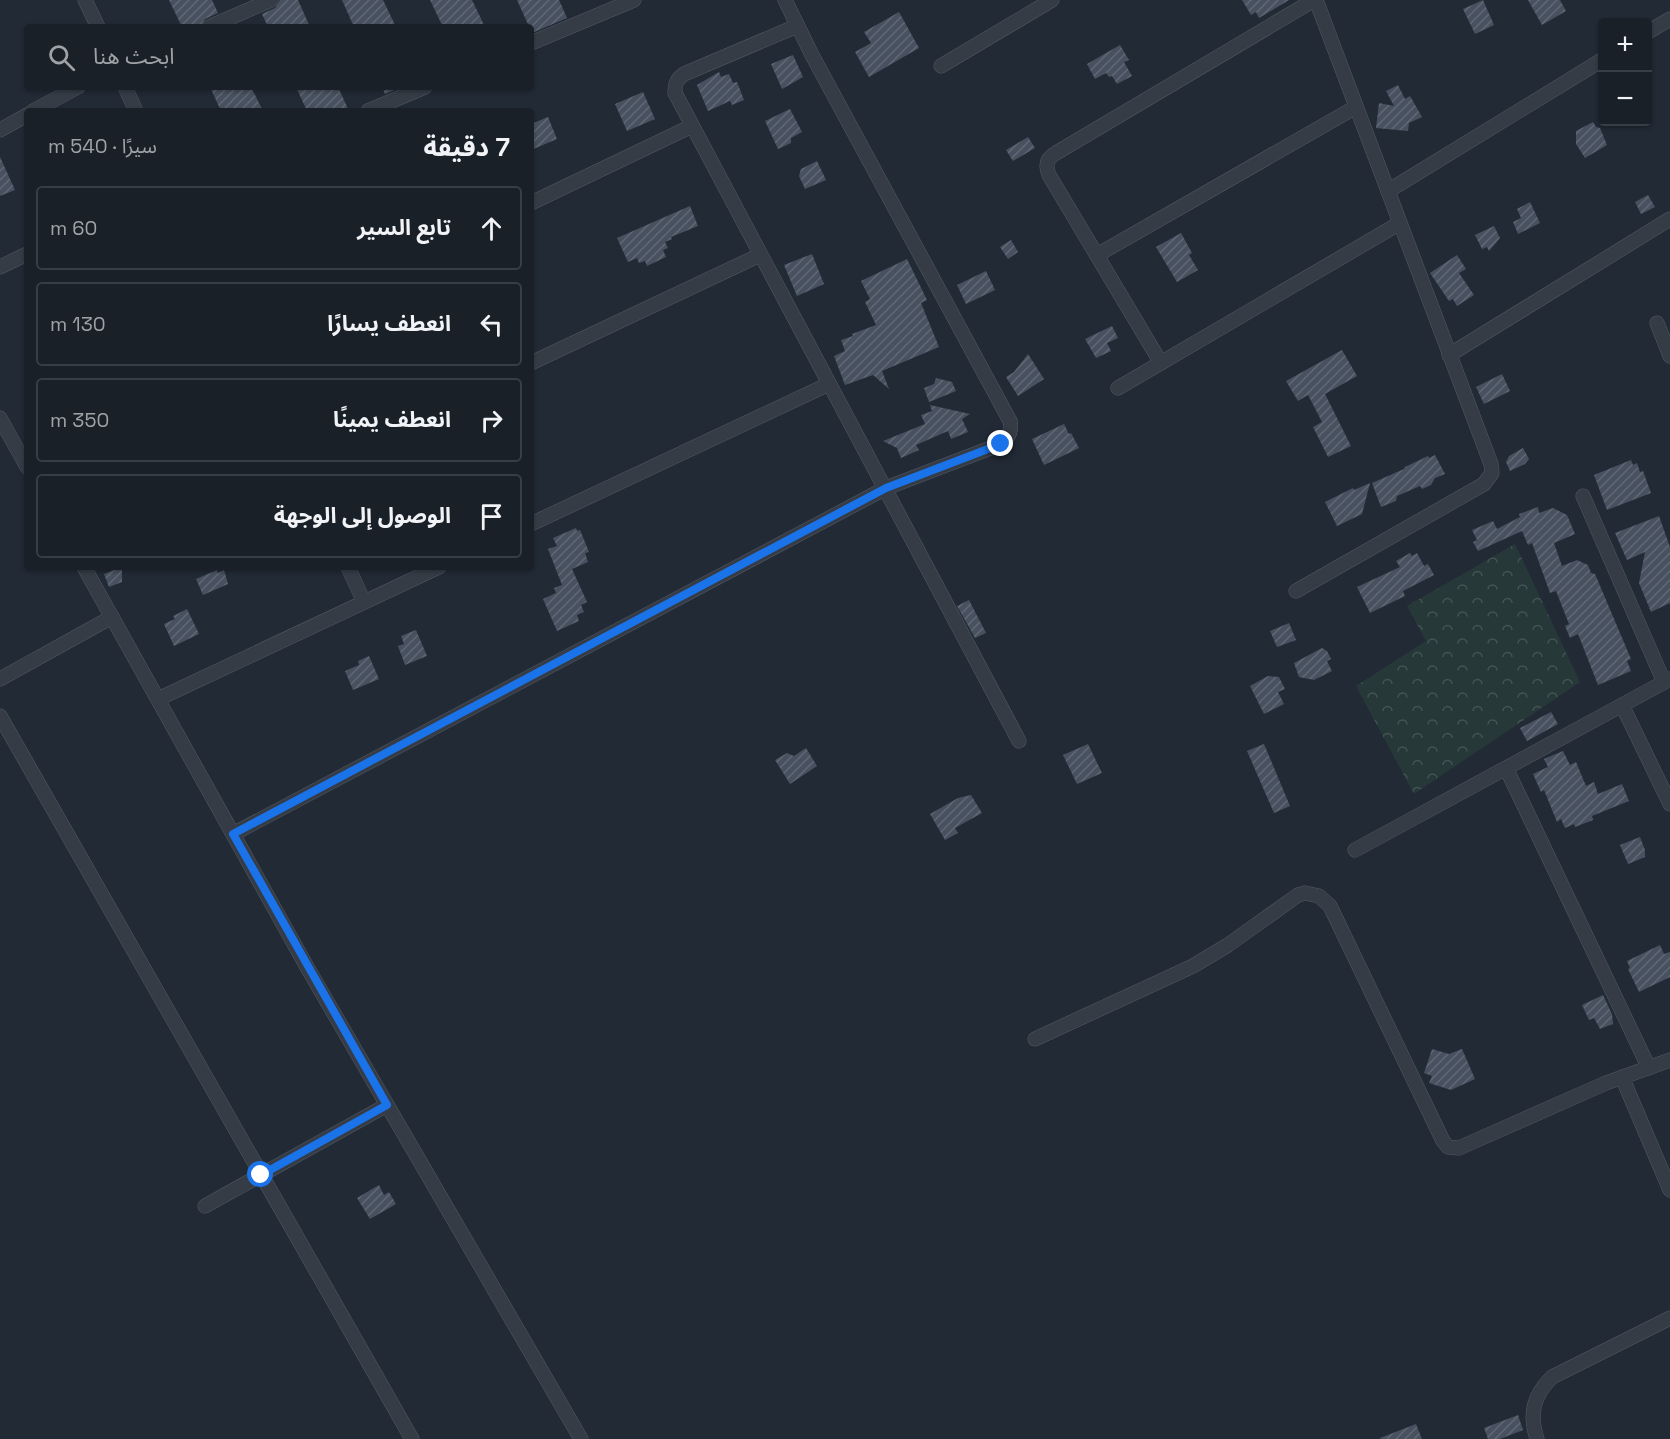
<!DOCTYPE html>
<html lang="ar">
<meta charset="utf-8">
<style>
body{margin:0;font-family:"Space Grotesk","Noto Sans Arabic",sans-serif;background:#232830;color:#f1f3f6;direction:rtl}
.controls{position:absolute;right:18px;top:18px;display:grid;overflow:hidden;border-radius:6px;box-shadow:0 2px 4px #0004}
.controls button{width:54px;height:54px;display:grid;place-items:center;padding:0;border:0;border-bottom:2px solid #383e45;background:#1a2028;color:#f1f3f6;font:30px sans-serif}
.stop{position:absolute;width:18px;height:18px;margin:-14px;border:4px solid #1a73e8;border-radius:50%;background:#fff}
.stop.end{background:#1a73e8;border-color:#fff;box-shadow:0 2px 6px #0008}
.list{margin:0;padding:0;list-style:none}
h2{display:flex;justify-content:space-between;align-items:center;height:78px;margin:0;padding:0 24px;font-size:26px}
h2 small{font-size:20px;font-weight:400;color:#9fa3a8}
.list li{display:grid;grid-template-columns:39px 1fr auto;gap:18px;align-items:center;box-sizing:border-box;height:84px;margin:0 12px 12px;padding:0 12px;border:2px solid #383e45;border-radius:6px}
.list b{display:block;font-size:22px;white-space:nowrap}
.list em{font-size:20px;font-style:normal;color:#9fa3a8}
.icon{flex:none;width:33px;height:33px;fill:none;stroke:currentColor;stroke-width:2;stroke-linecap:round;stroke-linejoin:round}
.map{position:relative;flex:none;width:1670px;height:1439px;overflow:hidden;direction:ltr}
.search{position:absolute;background:#1a2028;box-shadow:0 2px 4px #0004;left:24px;top:24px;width:510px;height:66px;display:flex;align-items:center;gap:15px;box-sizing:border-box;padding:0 21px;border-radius:6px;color:#9fa3a8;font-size:22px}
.panel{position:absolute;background:#1a2028;box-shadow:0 2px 4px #0004;left:24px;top:108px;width:510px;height:462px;border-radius:6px;direction:rtl}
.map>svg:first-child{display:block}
.forest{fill:url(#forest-crowns)}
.building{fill:url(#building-hatch)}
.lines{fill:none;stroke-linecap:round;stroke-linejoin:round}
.street-casing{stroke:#525964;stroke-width:15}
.street{stroke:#353c46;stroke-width:14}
.route{stroke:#1a73e8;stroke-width:8}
</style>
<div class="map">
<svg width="1670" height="1439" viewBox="0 0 1670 1439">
<defs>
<pattern id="forest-crowns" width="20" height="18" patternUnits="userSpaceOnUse" patternTransform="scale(1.5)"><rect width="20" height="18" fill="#273839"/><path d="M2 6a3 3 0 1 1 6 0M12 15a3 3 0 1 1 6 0" fill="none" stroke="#445354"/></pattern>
<pattern id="building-hatch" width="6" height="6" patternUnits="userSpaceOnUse" patternTransform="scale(1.5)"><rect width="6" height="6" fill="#48515f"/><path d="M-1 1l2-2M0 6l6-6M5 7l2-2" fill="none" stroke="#606874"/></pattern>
</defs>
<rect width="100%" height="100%" fill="#222a36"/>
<!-- forest -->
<polygon class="forest" points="1515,544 1580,682 1414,794 1356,686 1426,641 1407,606"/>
<!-- building -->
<g class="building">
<polygon points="169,0 212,0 218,13 205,19 200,27 182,27"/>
<polygon points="280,0 298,0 310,27 268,27 262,14 275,8"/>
<polygon points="342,0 383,0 396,27 354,27"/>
<polygon points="430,0 472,0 485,27 443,27"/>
<polygon points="517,0 559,0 567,18 532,33"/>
<polygon points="1242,0 1289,0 1259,18 1256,12 1251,15"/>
<polygon points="1483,0 1494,25 1475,34 1463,9"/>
<polygon points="1528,0 1560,0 1566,11 1542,25"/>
<polygon points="899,12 919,48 869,77 855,52 871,43 864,32"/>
<polygon points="1120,45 1129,60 1124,62 1132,76 1117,84 1112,76 1109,77 1106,73 1095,79 1087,64"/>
<polygon points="793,55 803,77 782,89 771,64"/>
<polygon points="719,72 721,77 729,74 733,83 737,82 744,100 732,105 730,101 708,111 697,85"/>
<polygon points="1398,85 1405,99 1410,96 1422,117 1409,123 1408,131 1376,128 1379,103 1394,106 1386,91"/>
<polygon points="210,87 251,87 263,111 221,111"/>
<polygon points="296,87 338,87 349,111 307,111"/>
<polygon points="382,87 402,87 385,94"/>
<polygon points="643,92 655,119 627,131 615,104"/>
<polygon points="790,109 802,132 791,138 791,143 778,149 765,121"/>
<polygon points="548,117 557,139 531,150 531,124"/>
<polygon points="1593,122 1596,127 1600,128 1607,145 1585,158 1576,144 1576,131"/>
<polygon points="1028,137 1035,148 1013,161 1006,150"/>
<polygon points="0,157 15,190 0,196"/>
<polygon points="817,161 826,180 805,189 799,176 801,169"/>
<polygon points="1648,195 1655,207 1641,214 1635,202"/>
<polygon points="1530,202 1540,223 1518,234 1513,222 1521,218 1517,209"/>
<polygon points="690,206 698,226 671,237 672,239 665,242 668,248 663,250 666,257 647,266 645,261 639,263 637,258 628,262 617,238"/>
<polygon points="1494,226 1500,238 1489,251 1487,247 1482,249 1475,235"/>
<polygon points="1181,233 1192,253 1189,255 1198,270 1177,282 1156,247"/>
<polygon points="1011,240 1018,252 1008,259 1000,247"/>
<polygon points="812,254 824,284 797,296 784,265"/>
<polygon points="1457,255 1466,269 1459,273 1474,295 1457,306 1453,299 1449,301 1430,273"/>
<polygon points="907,259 927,300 921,303 939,347 882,371 889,389 873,375 845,385 834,356 845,351 841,340 853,336 852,334 876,325 865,302 870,299 861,281"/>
<polygon points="986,271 995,290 966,304 957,285"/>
<polygon points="1112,326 1118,338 1107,343 1111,351 1096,358 1085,339"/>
<polygon points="1342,350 1357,376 1325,394 1351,446 1328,457 1313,427 1322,422 1308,395 1298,401 1286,381"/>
<polygon points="1028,354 1044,379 1018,396 1006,377 1014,372"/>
<polygon points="1502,374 1510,391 1484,404 1476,387"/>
<polygon points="936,378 952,382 956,391 929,402 924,388 934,384"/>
<polygon points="930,405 970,414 962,419 968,432 951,439 948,431 916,445 919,450 901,458 897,448 883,441 925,424 921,415 932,411"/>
<polygon points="1064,424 1069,434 1071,433 1079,448 1044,465 1032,439"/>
<polygon points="1523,448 1529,459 1525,464 1510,471 1506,462 1509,456"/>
<polygon points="1435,455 1445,474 1435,478 1431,485 1422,489 1420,486 1397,496 1396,501 1381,507 1372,483 1404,469 1405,467 1428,456 1429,458"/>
<polygon points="1631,460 1633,465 1637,463 1640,472 1643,471 1651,493 1607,510 1594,475"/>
<polygon points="1370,483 1362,514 1337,526 1325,502 1353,488 1354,490"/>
<polygon points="1538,507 1539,513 1553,508 1567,515 1575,534 1554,543 1562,566 1577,560 1588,565 1591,573 1595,574 1631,659 1627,661 1631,671 1598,685 1578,634 1570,638 1565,626 1569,624 1556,591 1550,593 1532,543 1528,545 1522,531 1478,551 1473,542 1477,540 1472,530 1493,521 1497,529 1520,517 1519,514"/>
<polygon points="1659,516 1670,547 1670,603 1651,612 1639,583 1645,552 1627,560 1615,533"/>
<polygon points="576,528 577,531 580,530 589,552 585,553 588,562 572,569 587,602 581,605 584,612 577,615 579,621 557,631 543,599 556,593 554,588 562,585 548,549 557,546 553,538"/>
<polygon points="1410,553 1412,556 1417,553 1424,566 1428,564 1434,575 1403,591 1405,596 1370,613 1357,587 1400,567 1396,561"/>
<polygon points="122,567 122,582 109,587 104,574"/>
<polygon points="217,570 218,573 224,570 228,584 203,595 196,579"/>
<polygon points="969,600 986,633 975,638 957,606"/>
<polygon points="187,609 199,634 174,646 164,624 175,619 173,616"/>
<polygon points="1289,623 1296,640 1277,647 1270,631"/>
<polygon points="416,630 427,656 405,665 398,646 404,644 401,636"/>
<polygon points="1322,648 1327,651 1331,659 1327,661 1332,671 1314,680 1299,677 1294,663"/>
<polygon points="369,656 379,679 353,690 345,671 359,665 358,661"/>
<polygon points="1268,676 1279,677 1285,689 1278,692 1284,704 1264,714 1250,686"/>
<polygon points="1551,712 1558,724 1527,741 1520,728"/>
<polygon points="1088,744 1102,773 1077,784 1063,755"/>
<polygon points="1264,744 1290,806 1274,813 1247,751"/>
<polygon points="806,748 817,766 790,784 775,760 787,753 794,756"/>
<polygon points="1563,751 1570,765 1576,762 1586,786 1594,782 1598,794 1622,784 1629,801 1592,816 1593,820 1575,827 1574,824 1565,828 1561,819 1557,822 1544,790 1541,792 1533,774 1548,767 1544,759"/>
<polygon points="971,795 982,813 955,828 958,833 945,840 930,814 958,798"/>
<polygon points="1640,837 1645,850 1645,857 1628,864 1620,845"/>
<polygon points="1660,945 1664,954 1670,952 1670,977 1639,992 1628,969 1630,968 1627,961"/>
<polygon points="1603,995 1612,1014 1613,1024 1600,1029 1594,1018 1589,1020 1582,1005"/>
<polygon points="1432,1049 1449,1054 1462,1049 1475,1079 1451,1090 1429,1083 1432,1076 1424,1073"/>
<polygon points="379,1185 384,1195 389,1192 396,1204 370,1219 357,1198"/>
<polygon points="1518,1415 1523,1430 1500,1439 1488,1439 1484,1428"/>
<polygon points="1416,1424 1422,1439 1381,1439 1380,1438"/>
</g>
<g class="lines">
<!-- street casing -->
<g class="street-casing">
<g id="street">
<polyline points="85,0 98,27"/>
<path d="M797 26 684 74C676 80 675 84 675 93L1019 741"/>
<polyline points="209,27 271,0"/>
<polyline points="1648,32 1670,19"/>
<polyline points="531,43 634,0"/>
<polyline points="941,66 1052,0"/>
<polyline points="125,87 136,111"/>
<polyline points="33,111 78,87"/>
<polyline points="368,111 425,87"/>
<polyline points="0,130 27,115"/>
<polyline points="1388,191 1602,60"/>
<polyline points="531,203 692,126"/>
<polyline points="1097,255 1356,107"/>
<polyline points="0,267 27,254"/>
<polyline points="1657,323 1670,356"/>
<polyline points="1449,355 1670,219"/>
<polyline points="531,363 760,255"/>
<path d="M1161 363 1049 175C1045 165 1047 158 1056 153L1314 0"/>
<polyline points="1118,388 1400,223"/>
<polyline points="0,418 27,467"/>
<polyline points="1583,496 1664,682"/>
<polyline points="531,524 829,384"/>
<polyline points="84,567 307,967 581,1439"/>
<polyline points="348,567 364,602"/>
<polyline points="1296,591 1484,484 1492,473 1491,464 1316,0"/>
<polyline points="0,679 112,617"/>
<polyline points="158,699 439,567"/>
<polyline points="1622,705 1670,804"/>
<polyline points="0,716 412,1439"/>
<polyline points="1506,768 1649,1068"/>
<path d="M233 834 886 488 1001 444C1009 438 1012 431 1010 421L812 55 785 0"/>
<polyline points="1355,850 1670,679"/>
<polyline points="1035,1039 1193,966 1228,945 1298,895 1305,893 1319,896 1330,906 1443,1141 1448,1147 1459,1148 1606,1083 1670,1060"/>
<polyline points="1622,1077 1670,1190"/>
<polyline points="205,1206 387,1105"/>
<path d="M1537 1439C1529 1414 1533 1396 1552 1377L1670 1318"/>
</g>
</g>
<!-- street -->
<use href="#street" class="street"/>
</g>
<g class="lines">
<!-- route -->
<polyline class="route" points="261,1175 387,1105 233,834 886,488 1001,444"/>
</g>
</svg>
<div class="controls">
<button>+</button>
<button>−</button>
</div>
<div class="stop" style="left:261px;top:1175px"></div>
<div class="stop end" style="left:1001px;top:444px"></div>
<div class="search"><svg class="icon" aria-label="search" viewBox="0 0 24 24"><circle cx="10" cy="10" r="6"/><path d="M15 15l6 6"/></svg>ابحث هنا</div>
<section class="panel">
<h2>7 دقيقة<small>سيرًا · 540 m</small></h2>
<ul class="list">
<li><svg class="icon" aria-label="ahead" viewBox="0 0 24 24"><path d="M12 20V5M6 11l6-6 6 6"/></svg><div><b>تابع السير</b></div><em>60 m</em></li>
<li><svg class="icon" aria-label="left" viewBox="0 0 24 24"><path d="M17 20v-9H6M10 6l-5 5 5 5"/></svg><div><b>انعطف يسارًا</b></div><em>130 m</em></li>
<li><svg class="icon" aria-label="right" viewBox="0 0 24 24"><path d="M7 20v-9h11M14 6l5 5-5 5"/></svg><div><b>انعطف يمينًا</b></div><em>350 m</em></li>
<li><svg class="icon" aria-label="arrive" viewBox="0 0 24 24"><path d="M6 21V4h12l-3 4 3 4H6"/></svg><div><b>الوصول إلى الوجهة</b></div></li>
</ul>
</section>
</div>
